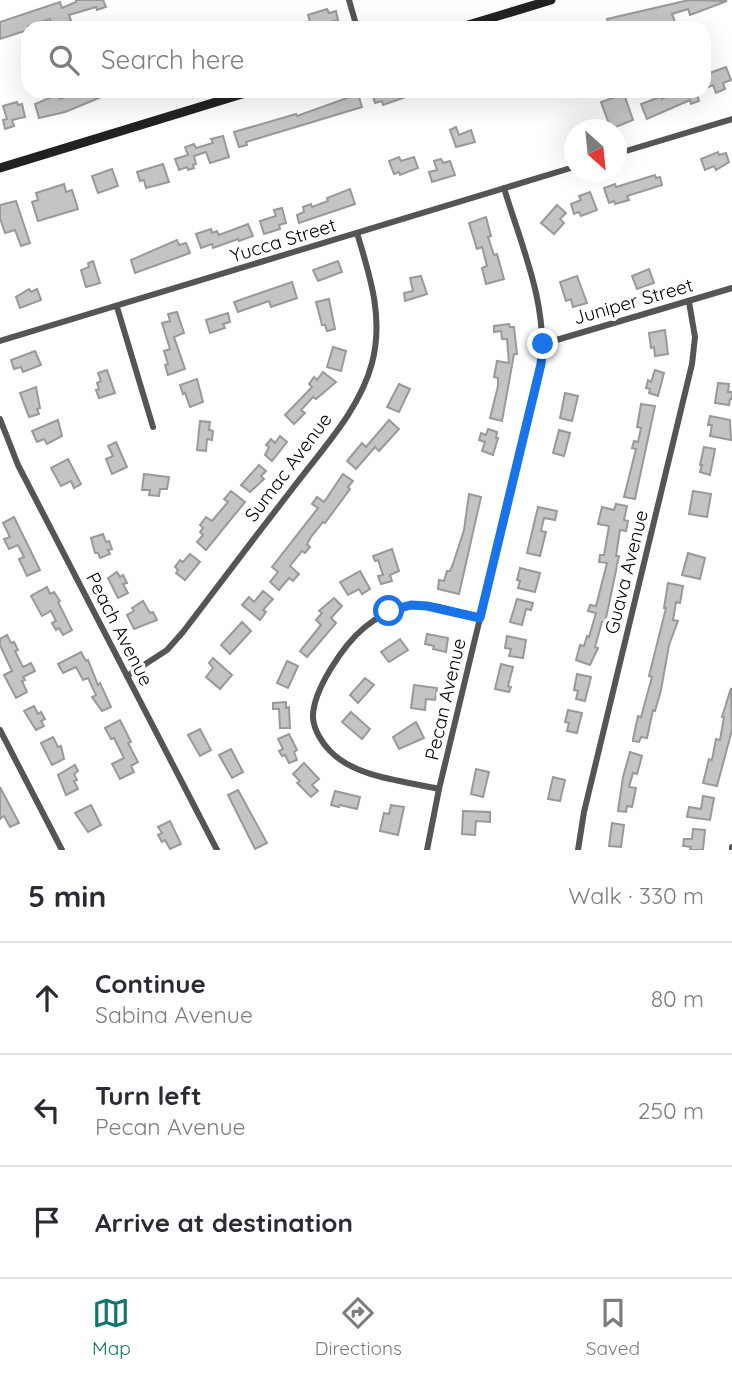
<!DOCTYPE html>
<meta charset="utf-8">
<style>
body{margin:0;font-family:Quicksand,sans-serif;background:#f7f7f7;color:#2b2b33}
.compass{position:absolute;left:564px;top:119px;width:63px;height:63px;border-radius:50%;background:#fff;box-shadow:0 7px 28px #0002;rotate:153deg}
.stop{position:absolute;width:21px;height:21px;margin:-16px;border:5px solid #1a73e8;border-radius:50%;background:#fff}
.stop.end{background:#1a73e8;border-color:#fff;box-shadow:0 2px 7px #0008}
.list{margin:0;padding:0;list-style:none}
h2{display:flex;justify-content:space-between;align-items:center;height:91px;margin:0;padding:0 28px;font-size:30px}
h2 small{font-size:23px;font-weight:400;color:#7c7c81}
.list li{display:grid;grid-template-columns:46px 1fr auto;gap:21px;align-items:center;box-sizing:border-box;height:112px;padding:0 28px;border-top:2px solid #e1e1e2}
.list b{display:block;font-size:26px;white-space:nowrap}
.list p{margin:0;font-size:23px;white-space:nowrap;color:#7c7c81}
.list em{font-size:23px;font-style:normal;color:#7c7c81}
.icon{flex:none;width:38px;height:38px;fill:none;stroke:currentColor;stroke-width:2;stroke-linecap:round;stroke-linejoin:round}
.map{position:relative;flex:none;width:732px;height:850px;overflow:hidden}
.search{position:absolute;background:#fff;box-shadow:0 7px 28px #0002;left:21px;right:21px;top:21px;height:77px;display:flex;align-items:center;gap:18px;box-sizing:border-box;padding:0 24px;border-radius:21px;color:#7c7c81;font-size:26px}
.sheet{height:427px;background:#fff}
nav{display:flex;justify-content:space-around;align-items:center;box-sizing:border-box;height:98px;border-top:2px solid #e1e1e2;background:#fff;font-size:19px;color:#7c7c81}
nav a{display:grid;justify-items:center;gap:4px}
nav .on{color:#0f766e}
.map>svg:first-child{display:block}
.building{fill:#c4c4c4;stroke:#999;stroke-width:2}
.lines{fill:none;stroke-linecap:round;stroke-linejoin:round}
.minor{stroke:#555;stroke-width:6}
.secondary{stroke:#222;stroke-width:9}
.route{stroke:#1a73e8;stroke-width:9}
.labels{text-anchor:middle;stroke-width:7;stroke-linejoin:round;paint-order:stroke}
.street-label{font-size:19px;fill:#000;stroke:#fff}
</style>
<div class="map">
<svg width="732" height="850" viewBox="0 0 732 850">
<rect width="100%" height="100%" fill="#fff"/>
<!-- building -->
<g class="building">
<polygon points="76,0 103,0 106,7 97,10 96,7 69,15 73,26 65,28 52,26 50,19 28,26 28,30 0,39 0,22 60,2 62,8 76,2"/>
<polygon points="689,0 727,1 690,15 688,9 672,14 675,22 657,28 648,28 647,24 636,28 610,28 607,19"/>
<polygon points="327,9 329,13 336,11 338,20 312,28 293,28 310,21 308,15"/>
<polygon points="726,67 731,80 723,83 725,89 716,93 713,85 704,89 704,75"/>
<polygon points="76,91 96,91 99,98 65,112 39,118 35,104 59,94 60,99 77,93"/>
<polygon points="371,91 420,91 420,92 383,105 382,101 375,103"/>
<polygon points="679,91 696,91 699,101 691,104 690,100 647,119 641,104 662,96 662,99"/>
<polygon points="358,94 362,107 246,142 247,145 239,147 234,132 296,114 297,116"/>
<polygon points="624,94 633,120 611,129 601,102"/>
<polygon points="17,102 18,105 22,104 25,117 12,120 14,126 5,129 3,120 7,119 3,106"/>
<polygon points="456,127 459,135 471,130 475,142 456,147 450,130"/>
<polygon points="223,136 229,157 210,163 206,152 194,156 196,164 193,165 194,168 188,170 187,167 179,170 175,159 188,155 185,147 194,144 196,148 213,143 211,139"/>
<polygon points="718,152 719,155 726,153 729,162 716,170 714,166 705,170 701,159"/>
<polygon points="399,157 401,161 414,157 418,168 400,175 399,172 394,174 389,161"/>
<polygon points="441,159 443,163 450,161 455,175 432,182 429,172 437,170 434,161"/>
<polygon points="163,164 169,182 146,188 144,180 140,181 137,172"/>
<polygon points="112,169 118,186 98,193 92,176"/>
<polygon points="655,175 656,178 660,177 662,185 627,196 629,200 615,204 614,201 609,203 604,188 615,184 616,187"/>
<polygon points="64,184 66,192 72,190 78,209 38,221 32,202 38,200 36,193"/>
<polygon points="350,189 355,204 299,223 297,215 304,212 303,207 311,204 312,207 328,201 327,198"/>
<polygon points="590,192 597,210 581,216 579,212 574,214 571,204 581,200 579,196"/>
<polygon points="16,201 30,243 21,246 15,230 5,233 0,218 0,205"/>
<polygon points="557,205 566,213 560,219 564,223 554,234 541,223"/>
<polygon points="282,208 286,223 279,225 280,229 264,234 260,221 276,216 274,210"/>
<polygon points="486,217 491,236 488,237 494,255 497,254 504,279 486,284 482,268 487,266 482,247 477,249 469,223"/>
<polygon points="248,224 253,236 239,241 238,239 213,248 212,244 201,248 196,234 211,229 212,233 217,231 219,235"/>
<polygon points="177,240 179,245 186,243 190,253 135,273 131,260"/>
<polygon points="93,261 100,283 86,287 81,270 89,267 88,263"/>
<polygon points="338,261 342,272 318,281 313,270"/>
<polygon points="649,269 654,283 637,289 632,276"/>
<polygon points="421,276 427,294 405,301 404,293 413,291 410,278"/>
<polygon points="577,276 587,303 573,307 571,299 566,301 560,282"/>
<polygon points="292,282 297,298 271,307 269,301 238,312 234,302"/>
<polygon points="29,289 31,292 37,289 41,300 20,308 16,297"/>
<polygon points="329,299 335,329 327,331 325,325 322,325 316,302"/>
<polygon points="177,312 184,333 174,337 185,369 168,375 165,365 168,364 164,351 170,349 162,323 170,321 168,314"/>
<polygon points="228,313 230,322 223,324 225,328 210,333 206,320"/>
<polygon points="509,324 510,327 514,327 517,354 514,354 502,421 490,418 498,386 498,378 494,377 497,361 509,363 507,339 502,339 501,331 494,332 494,326"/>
<polygon points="665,330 668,354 655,356 654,347 651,348 649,333"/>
<polygon points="333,347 346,351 341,371 327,367"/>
<polygon points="35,351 41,365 23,372 21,367 14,369 11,360"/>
<polygon points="107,370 115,393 99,398 96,390 99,389 97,383 101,381 98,373"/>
<polygon points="655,370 664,373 658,396 649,393 650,389 646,388 648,380 651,382"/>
<polygon points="323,372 336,382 316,399 313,397 301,410 305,413 294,424 285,415 312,387 309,384 314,377 317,380"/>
<polygon points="197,379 203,402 190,407 185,393 183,394 180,385"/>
<polygon points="718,383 729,384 728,392 732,392 732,399 730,399 729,405 715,403"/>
<polygon points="399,384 410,389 399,412 387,407"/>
<polygon points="36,387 40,408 37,409 39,414 29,417 20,393"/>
<polygon points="565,393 578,396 572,421 560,418"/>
<polygon points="641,404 655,406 635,499 624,497 636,449 632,448 634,441 638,442 641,428 637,427"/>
<polygon points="710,416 730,420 731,440 710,436 712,425 708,425"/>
<polygon points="58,420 62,436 47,444 44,439 37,442 32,431"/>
<polygon points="389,420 399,429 379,451 375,447 356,469 347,461 362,443 366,447"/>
<polygon points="200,421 210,422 209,430 213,431 212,440 207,439 206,451 197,450"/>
<polygon points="488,429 497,432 496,438 498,438 493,455 482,451 485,442 479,440 481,433 486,435"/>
<polygon points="559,430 570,433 564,456 553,453"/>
<polygon points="280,436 287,442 272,461 265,455 269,447 266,445 271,439 275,443"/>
<polygon points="116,442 127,467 112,474 106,459 113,456 108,446"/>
<polygon points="704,447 715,449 710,475 700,472 702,465 700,465"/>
<polygon points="68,459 81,484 74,488 71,481 61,486 51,468"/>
<polygon points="259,465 266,471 261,476 264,479 250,492 241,485"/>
<polygon points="144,474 169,477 167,489 160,489 159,496 149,495 150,490 142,490"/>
<polygon points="343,474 353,481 348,487 350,489 325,523 323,522 311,537 307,544 310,547 305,553 302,551 290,566 299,574 293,581 289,578 279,590 270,582 278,572 272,567 318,508 312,504 317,497 324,502"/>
<polygon points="231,491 245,502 206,550 197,542 203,535 200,532 203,528 200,525 206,517 212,521 228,502 224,499"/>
<polygon points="693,491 711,494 707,517 689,514"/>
<polygon points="469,494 481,497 459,594 438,589 439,580 444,581 447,571 450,571 453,564 464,530"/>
<polygon points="616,504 627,506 624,520 628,521 626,531 620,530 616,556 619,556 608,609 605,622 602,622 595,647 598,648 590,665 576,660 580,645 584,646 587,636 589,637 596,613 588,611 590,605 596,606 607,563 599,562 600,555 604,555 609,526 598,524 602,507 614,510"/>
<polygon points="538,507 557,511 555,520 544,518 541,531 546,532 540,556 527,553"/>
<polygon points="14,517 40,570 27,576 19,559 24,557 18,545 9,549 4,539 10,537 3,523"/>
<polygon points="103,534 106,542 109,541 112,549 108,550 110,554 100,558 98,553 95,553 91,538"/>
<polygon points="392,549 399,571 390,575 392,581 381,584 378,576 383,575 378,560 375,561 373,556"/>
<polygon points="688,553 705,558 700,579 682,575"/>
<polygon points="190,554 200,562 185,580 176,573 178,570 175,567 180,560 183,562"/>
<polygon points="520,568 540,573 535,592 518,588 520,581 517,580"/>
<polygon points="360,571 370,589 362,594 359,589 348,595 340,582"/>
<polygon points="117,572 120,577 123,575 127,583 123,584 128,593 118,598 108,578"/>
<polygon points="668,583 683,586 680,603 676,602 673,620 678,621 669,645 661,690 655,711 653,710 647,738 641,737 639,742 633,741 633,739 638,716 641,717 652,677 649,676 666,608 664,608"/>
<polygon points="47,587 50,594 54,592 60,601 58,602 72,630 63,635 59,628 56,630 52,623 56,621 51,611 42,616 31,596"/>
<polygon points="263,591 273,599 263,610 266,612 260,620 242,605 249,597 254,602"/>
<polygon points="334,598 342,606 331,618 336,623 307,657 300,651 321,625 316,620 322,613 319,611"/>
<polygon points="517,599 533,603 531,610 526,609 522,625 510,622"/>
<polygon points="143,601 150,613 153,612 157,620 134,629 127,615 134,611 132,608"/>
<polygon points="242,622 251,631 230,654 221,645"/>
<polygon points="427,634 448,638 446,652 433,649 434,646 425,644"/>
<polygon points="7,635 11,643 14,642 18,650 15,651 23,667 31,663 35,671 23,677 25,680 22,681 27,692 16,698 4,675 12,671 0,645 0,639"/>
<polygon points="507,636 526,640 523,658 509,656 511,649 505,648"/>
<polygon points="400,639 408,650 389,662 381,652"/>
<polygon points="81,652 86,661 88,660 98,685 100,683 111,707 102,711 92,697 96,695 88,678 83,680 76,667 63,673 58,664"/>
<polygon points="213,658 232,675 220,689 206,677 213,668 209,663"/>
<polygon points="287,661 298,666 288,688 277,683"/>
<polygon points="501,664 513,667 508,686 511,687 509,692 495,689"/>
<polygon points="577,674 591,677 585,701 576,699 578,691 574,690"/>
<polygon points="365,678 374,685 358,703 350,695"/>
<polygon points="414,685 437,688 435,700 426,699 425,710 411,708"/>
<polygon points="731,688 732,730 717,786 703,783 709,759 712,760 716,739 720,740 724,717 722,717"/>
<polygon points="286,702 286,708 289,707 290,728 280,728 279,709 273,709 273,703"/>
<polygon points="34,706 38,714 41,712 45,719 41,721 44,726 36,730 24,711"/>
<polygon points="568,710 582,713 577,733 567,731 569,723 565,722"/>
<polygon points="351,712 370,729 362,739 342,722"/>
<polygon points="120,720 131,742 128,743 138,762 131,766 134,772 120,779 112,764 124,758 114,738 111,739 105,728"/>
<polygon points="416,722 424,738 399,749 393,737"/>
<polygon points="200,729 211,750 200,756 188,735"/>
<polygon points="289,734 297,750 294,752 297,760 289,763 285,755 282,756 279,751 283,749 278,739"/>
<polygon points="53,737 58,747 61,746 64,759 52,765 41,743"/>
<polygon points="231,749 243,772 232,778 219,755"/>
<polygon points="630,752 642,756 637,774 633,773 629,787 636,788 632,807 627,806 626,812 618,811 623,777"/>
<polygon points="304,763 319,779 312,785 318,791 311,797 297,783 300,781 293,774"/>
<polygon points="75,765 78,771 74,774 77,780 74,781 78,789 66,795 58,775"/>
<polygon points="476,769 489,772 483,797 471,794"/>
<polygon points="553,777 565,780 560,801 548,799"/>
<polygon points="0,787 19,823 10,827 4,816 0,819"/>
<polygon points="238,790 267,843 255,849 228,795"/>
<polygon points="335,791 360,797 357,809 340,805 339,807 331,805"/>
<polygon points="703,796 714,798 710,820 687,817 689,807 701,809"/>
<polygon points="91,805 101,825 88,832 75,813"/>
<polygon points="391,805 404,807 398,835 380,831 384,813 389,814"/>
<polygon points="463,811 490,812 490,822 476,821 475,835 462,834"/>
<polygon points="170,821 181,844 170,849 165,840 162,842 158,835 162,833 158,827"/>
<polygon points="612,823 624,825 621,847 609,846"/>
<polygon points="693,829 705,830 703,850 690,850 691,847 683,846 684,839 692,839"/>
</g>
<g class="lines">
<!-- minor -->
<g class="minor">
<polyline points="349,0 357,28"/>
<polyline points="616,154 732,119"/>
<polyline points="117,307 153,427"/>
<polyline points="0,341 574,167"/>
<polyline points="543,344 732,288"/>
<polyline points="0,419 18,465 217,850"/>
<path d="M127 676 167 650 183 632C221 582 258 533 296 484 324 447 360 409 372 363 384 318 370 276 357 233"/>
<polyline points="0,730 62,850"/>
<path d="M439 789C405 781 356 778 330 751 322 743 314 730 313 718 312 691 344 644 365 627 377 617 391 610 407 606 430 601 458 613 480 618"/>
<path d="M427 850 439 789 541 364C548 304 521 245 504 188"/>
<polyline points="578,850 584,812 692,364 695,337 689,302"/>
<polyline points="732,850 732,847"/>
</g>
<!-- secondary -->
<g class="secondary">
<polyline points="458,28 551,0"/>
<polyline points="0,168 252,91"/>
</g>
</g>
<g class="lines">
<!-- route -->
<polyline class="route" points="389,611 411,605 427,606 480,618 541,364 543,344"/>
</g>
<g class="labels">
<!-- street labels -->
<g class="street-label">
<text transform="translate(283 240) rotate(-17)" y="7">Yucca Street</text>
<text transform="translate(633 301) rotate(-16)" y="7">Juniper Street</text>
<text transform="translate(288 467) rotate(-53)" y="7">Sumac Avenue</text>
<text transform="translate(626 572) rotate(-76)" y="7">Guava Avenue</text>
<text transform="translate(120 629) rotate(63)" y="7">Peach Avenue</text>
<text transform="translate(445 699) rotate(-77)" y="7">Pecan Avenue</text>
</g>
</g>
</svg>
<svg class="compass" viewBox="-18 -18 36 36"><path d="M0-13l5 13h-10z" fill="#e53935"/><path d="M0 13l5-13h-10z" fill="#7c7c81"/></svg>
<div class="stop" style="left:389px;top:611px"></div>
<div class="stop end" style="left:543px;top:344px"></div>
<div class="search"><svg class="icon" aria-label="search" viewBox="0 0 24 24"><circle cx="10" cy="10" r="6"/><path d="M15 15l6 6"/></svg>Search here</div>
</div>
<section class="sheet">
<h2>5 min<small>Walk · 330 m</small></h2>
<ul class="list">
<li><svg class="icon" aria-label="ahead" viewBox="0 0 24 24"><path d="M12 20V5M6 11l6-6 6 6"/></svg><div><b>Continue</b><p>Sabina Avenue</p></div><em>80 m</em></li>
<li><svg class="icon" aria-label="left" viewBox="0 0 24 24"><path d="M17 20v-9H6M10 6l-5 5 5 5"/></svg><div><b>Turn left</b><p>Pecan Avenue</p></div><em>250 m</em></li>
<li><svg class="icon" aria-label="arrive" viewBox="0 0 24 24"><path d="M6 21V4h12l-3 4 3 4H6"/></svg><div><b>Arrive at destination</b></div></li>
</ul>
</section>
<nav>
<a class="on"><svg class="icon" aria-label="map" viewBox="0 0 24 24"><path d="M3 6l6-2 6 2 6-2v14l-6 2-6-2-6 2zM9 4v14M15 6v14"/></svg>Map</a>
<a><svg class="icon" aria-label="directions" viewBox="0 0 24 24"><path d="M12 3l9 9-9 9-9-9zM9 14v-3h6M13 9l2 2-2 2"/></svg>Directions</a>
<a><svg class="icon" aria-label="saved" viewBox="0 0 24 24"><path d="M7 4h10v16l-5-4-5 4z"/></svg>Saved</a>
</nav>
